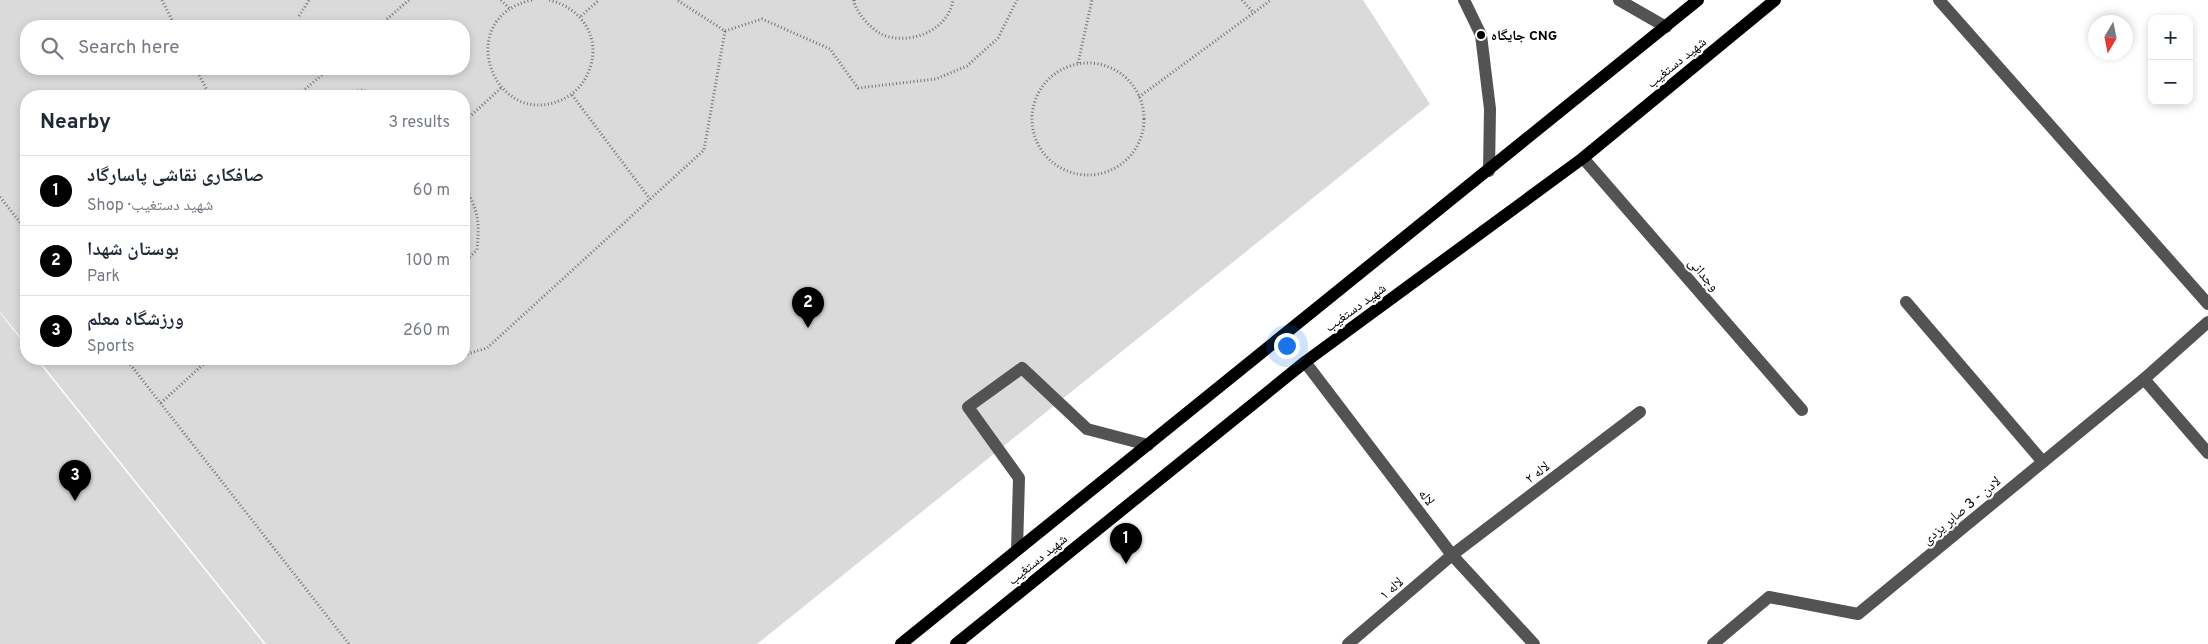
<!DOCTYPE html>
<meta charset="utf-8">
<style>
body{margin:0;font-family:Overpass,"Noto Naskh Arabic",sans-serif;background:#f2f2f3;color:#1f2937}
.controls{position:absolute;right:15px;top:15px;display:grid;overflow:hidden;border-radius:10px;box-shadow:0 2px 8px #0003}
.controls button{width:45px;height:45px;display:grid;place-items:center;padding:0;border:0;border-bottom:1px solid #e0e1e3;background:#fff;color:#1f2937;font:25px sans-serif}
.compass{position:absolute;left:2088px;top:15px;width:45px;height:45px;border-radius:50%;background:#fff;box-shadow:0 2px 8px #0003;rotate:190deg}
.you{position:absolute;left:1286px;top:345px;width:18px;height:18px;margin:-12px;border:4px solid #fff;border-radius:50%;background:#1a73e8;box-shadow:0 0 0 8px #1a73e833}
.badge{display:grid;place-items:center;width:32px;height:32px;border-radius:50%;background:#000;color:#fff;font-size:16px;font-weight:700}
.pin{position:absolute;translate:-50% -41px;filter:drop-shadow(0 1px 2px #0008)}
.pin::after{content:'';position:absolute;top:26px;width:18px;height:15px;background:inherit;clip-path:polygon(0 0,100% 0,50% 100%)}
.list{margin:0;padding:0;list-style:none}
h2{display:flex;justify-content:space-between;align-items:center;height:65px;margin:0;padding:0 20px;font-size:21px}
h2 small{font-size:16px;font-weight:400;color:#747a83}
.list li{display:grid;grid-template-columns:32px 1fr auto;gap:15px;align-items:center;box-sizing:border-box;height:70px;padding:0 20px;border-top:1px solid #e0e1e3}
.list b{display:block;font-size:19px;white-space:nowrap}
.list p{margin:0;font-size:16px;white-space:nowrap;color:#747a83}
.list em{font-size:16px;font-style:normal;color:#747a83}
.icon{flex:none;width:28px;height:28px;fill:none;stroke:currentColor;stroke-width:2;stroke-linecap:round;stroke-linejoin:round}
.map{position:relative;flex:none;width:2208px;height:644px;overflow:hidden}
.search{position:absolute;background:#fff;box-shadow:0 2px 8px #0003;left:20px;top:20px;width:450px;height:55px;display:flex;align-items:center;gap:12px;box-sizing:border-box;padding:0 18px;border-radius:20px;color:#747a83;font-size:19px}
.panel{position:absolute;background:#fff;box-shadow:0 2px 8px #0003;left:20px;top:90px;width:450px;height:275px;border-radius:20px}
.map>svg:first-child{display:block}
.green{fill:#dadada;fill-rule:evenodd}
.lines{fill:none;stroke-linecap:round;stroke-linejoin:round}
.path{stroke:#757575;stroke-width:3;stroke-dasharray:1 2.5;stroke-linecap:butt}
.minor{stroke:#535353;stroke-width:12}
.major{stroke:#000;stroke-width:12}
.poi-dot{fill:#000;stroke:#fff;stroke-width:2}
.labels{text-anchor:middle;stroke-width:4.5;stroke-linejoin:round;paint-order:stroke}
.poi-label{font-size:14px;font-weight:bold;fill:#000;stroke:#fff;text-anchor:start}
.street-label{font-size:14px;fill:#000;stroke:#fff}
</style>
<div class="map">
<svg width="2208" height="644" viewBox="0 0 2208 644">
<rect width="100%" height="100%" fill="#fff"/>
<!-- green -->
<g class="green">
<path d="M0 0H1363L1430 104 757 644H266L38 359H464V96H26V344L0 312ZM26 26H464V69H26Z"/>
<polygon points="0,313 26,346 26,359 36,359 264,644 0,644"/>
</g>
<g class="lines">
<!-- path -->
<g class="path">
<polyline points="162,0 175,26"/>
<polyline points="501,0 510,9"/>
<path d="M532 0C451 18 494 130 561 100 575 94 585 83 590 68 601 36 580 7 549 0"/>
<path d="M854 0C854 5 857 9 860 14 867 24 878 35 890 37 916 43 949 28 953 0"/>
<polyline points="1242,0 1254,13"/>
<polyline points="299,16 309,0"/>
<polyline points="581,16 599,0"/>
<polyline points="379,26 409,0"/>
<polyline points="725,31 762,19 830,49 858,88 936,79 967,66 998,38 1017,0"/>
<circle cx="1088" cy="119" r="56"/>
<polyline points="1078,63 1092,0"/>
<polyline points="196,69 210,96"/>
<polyline points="572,95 650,199"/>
<polyline points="297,96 329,69"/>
<polyline points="341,96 361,90 383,96"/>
<polyline points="1139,97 1271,0"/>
<polyline points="464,122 502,87"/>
<path d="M464 185C478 211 480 220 477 250L464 262"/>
<polyline points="0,197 26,230"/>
<polyline points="464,355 487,348 704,150 725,31 677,0"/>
<polyline points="126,359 349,644"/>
<polyline points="418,359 438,363 452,359"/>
<polyline points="161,403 209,359"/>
</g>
<!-- minor -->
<g class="minor">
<polyline points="1464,0 1481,35 1490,109 1489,171"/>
<polyline points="1619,0 1666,27"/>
<polyline points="1939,0 2208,304"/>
<polyline points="1583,158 1802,410"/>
<polyline points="1906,302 2043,462"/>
<polyline points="1305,362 1452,555 1534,644"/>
<polyline points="2144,379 2208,453"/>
<polyline points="1017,550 1019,478 968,407 1022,368 1087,429 1148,445"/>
<polyline points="1348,644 1452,555 1640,412"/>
<polyline points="1713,644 1769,597 1858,614 2144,379 2208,322"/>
</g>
<!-- major -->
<g class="major">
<polyline points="901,644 1698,0"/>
<polyline points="956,644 1305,362 1583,158 1775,0"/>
</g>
</g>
<!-- markers -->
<circle class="poi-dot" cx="1481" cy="35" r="5"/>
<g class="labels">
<!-- poi labels -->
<g class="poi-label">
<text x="1491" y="40">جایگاه CNG</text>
</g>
<!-- street labels -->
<g class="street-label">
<text transform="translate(1676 62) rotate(-39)" y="5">شهید دستغیب</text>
<text transform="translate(1704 274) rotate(49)" y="5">وجدانی</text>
<text transform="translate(1355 307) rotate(-36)" y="5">شهید دستغیب</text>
<text transform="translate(1537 472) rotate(-37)" y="5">لاله ۲</text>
<text transform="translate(1427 497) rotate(53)" y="5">لاله</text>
<text transform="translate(1961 510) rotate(-40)" y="5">لادن - 3 صابر یزدی</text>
<text transform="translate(1037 559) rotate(-39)" y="5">شهید دستغیب</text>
<text transform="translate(1391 588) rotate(-41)" y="5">لاله ۱</text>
</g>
</g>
</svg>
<div class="controls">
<button>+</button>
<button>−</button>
</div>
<svg class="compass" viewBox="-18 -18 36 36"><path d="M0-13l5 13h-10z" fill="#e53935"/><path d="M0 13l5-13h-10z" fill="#747a83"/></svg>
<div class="you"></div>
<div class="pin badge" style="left:1126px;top:564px">1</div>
<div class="pin badge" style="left:808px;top:328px">2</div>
<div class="pin badge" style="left:75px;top:501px">3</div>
<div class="search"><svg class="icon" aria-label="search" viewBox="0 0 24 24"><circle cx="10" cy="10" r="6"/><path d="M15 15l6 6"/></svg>Search here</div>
<section class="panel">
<h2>Nearby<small>3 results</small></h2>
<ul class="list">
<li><span class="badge">1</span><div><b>صافکاری نقاشی پاسارگاد</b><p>Shop · شهید دستغیب</p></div><em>60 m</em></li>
<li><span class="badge">2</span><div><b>بوستان شهدا</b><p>Park</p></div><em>100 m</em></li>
<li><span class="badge">3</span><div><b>ورزشگاه معلم</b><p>Sports</p></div><em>260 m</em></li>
</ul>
</section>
</div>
